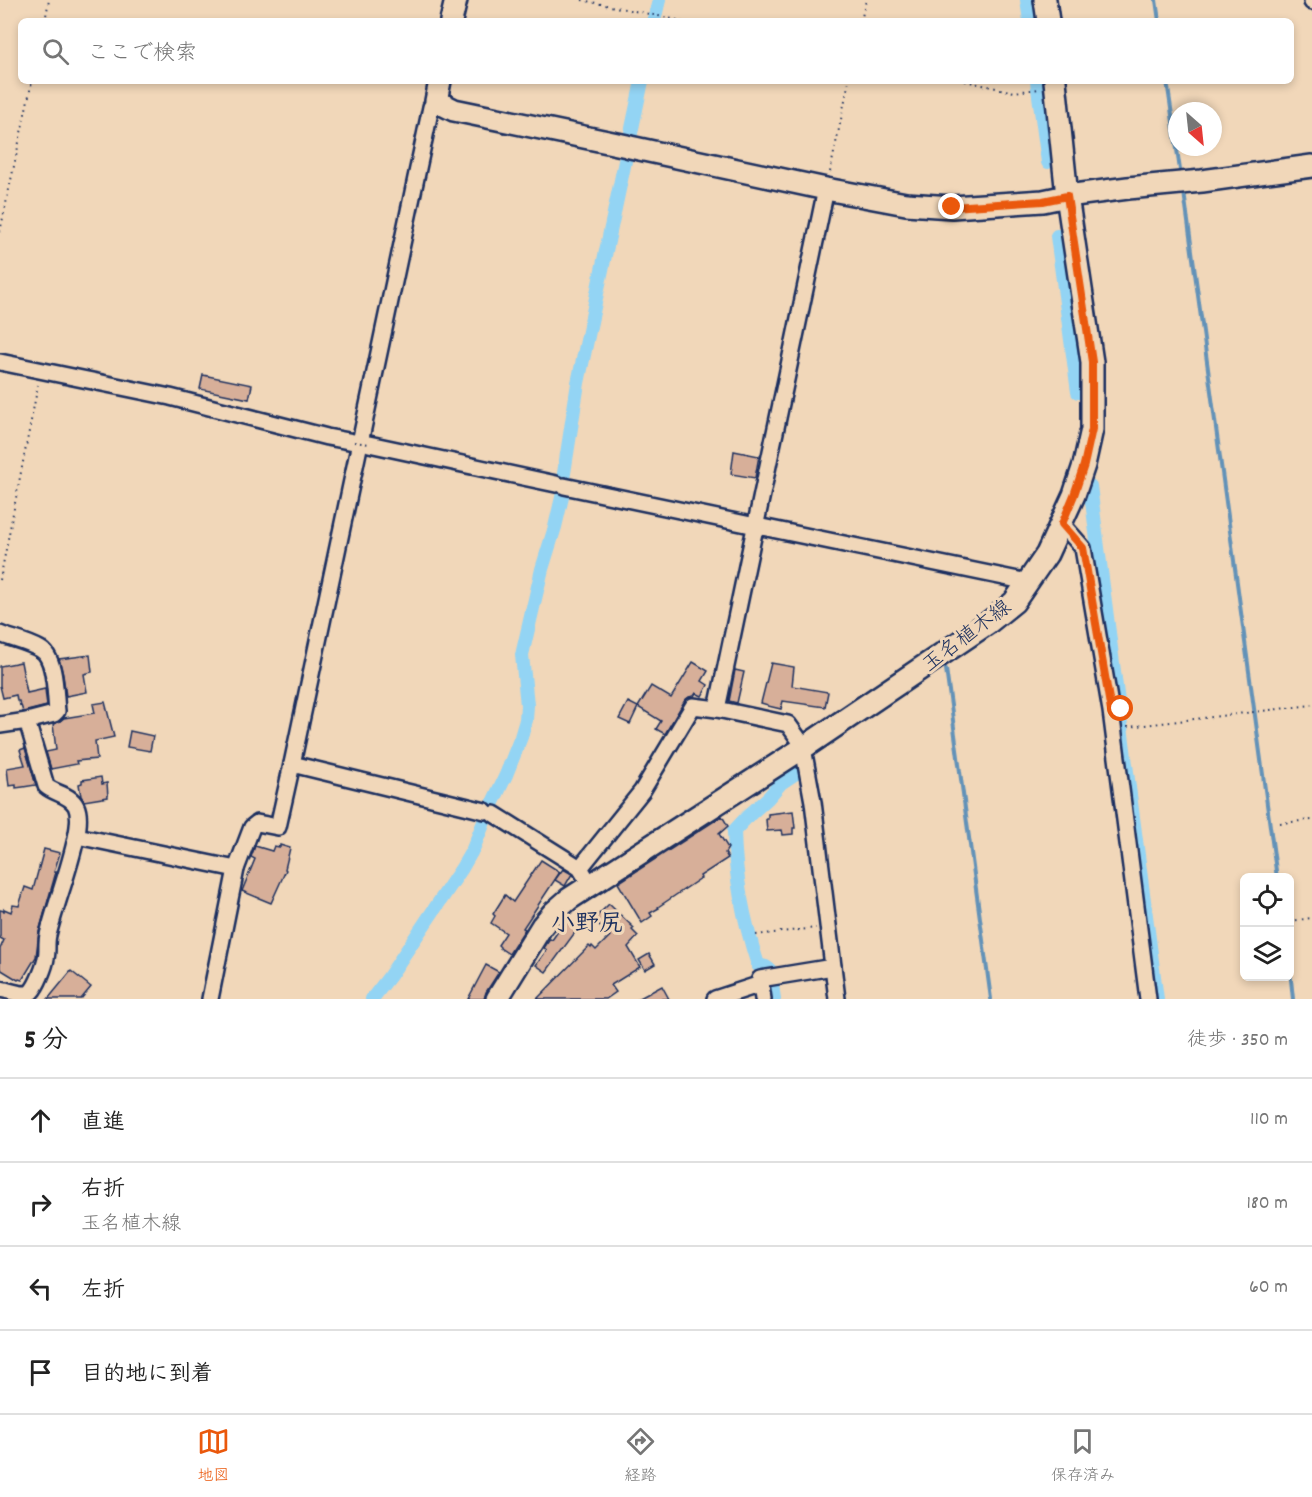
<!DOCTYPE html>
<html lang="ja">
<meta charset="utf-8">
<style>
body{margin:0;font-family:Dekko,"Klee One",sans-serif;background:#f2f2f2;color:#222}
.controls{position:absolute;right:18px;bottom:18px;display:grid;overflow:hidden;border-radius:9px;box-shadow:0 3px 9px #0003}
.controls button{width:54px;height:54px;display:grid;place-items:center;padding:0;border:0;border-bottom:2px solid #e0e0e0;background:#fff;color:#222;font:30px sans-serif}
.compass{position:absolute;left:1168px;top:102px;width:54px;height:54px;border-radius:50%;background:#fff;box-shadow:0 3px 9px #0003;rotate:153deg}
.stop{position:absolute;width:18px;height:18px;margin:-14px;border:4px solid #ea580c;border-radius:50%;background:#fff}
.stop.end{background:#ea580c;border-color:#fff;box-shadow:0 2px 6px #0008}
.list{margin:0;padding:0;list-style:none}
h2{display:flex;justify-content:space-between;align-items:center;height:78px;margin:0;padding:0 24px;font-size:26px}
h2 small{font-size:20px;font-weight:400;color:#767676}
.list li{display:grid;grid-template-columns:39px 1fr auto;gap:18px;align-items:center;box-sizing:border-box;height:84px;padding:0 24px;border-top:2px solid #e0e0e0}
.list b{display:block;font-size:22px;white-space:nowrap}
.list p{margin:0;font-size:20px;white-space:nowrap;color:#767676}
.list em{font-size:20px;font-style:normal;color:#767676}
.icon{flex:none;width:33px;height:33px;fill:none;stroke:currentColor;stroke-width:2;stroke-linecap:round;stroke-linejoin:round}
.map{position:relative;flex:none;width:1312px;height:999px;overflow:hidden}
.search{position:absolute;background:#fff;box-shadow:0 3px 9px #0003;left:18px;right:18px;top:18px;height:66px;display:flex;align-items:center;gap:15px;box-sizing:border-box;padding:0 21px;border-radius:9px;color:#767676;font-size:22px}
.sheet{height:414px;background:#fff}
nav{display:flex;justify-content:space-around;align-items:center;box-sizing:border-box;height:84px;border-top:2px solid #e0e0e0;background:#fff;font-size:16px;color:#767676}
nav a{display:grid;justify-items:center;gap:3px}
nav .on{color:#ea580c}
.map>svg:first-child{display:block}
.lines{fill:none;stroke-linecap:round;stroke-linejoin:round}
.stream{stroke:#6392b8;stroke-width:4}
.canal{stroke:#93d4f4;stroke-width:14}
.building{fill:#d7af99;stroke:#1b2f5e;stroke-width:1.5}
.street-casing{stroke:#1b2f5e;stroke-width:20}
.secondary-casing{stroke:#1b2f5e;stroke-width:26}
.path{stroke:#1b2f5e;stroke-width:2;stroke-dasharray:1.5 4.5;stroke-linecap:butt}
.street{stroke:#f1d7b9;stroke-width:15}
.secondary{stroke:#f1d7b9;stroke-width:21}
.path-bridge{stroke:#1b2f5e;stroke-width:2;stroke-dasharray:1.5 4.5;stroke-linecap:butt}
.route{stroke:#ea580c;stroke-width:8}
.labels{text-anchor:middle;stroke-width:6;stroke-linejoin:round;paint-order:stroke}
.street-label{font-size:21px;fill:#1b2f5e;stroke:#f1d7b9}
.quarter-label{font-size:24px;font-weight:bold;fill:#1b2f5e;stroke:#f1d7b9}
</style>
<div class="map">
<svg width="1312" height="999" viewBox="0 0 1312 999">
<rect width="100%" height="100%" fill="#f1d7b9"/>
<filter id="ink" filterUnits="userSpaceOnUse"><feTurbulence type="fractalNoise" baseFrequency=".0167" numOctaves="2"/><feDisplacementMap in="SourceGraphic" scale="12" xChannelSelector="R" yChannelSelector="G"/><feConvolveMatrix kernelMatrix="1 2 1 2 8 2 1 2 1" color-interpolation-filters="sRGB"/></filter>
<g filter="url(#ink)">
<g class="lines">
<!-- stream -->
<g class="stream">
<polyline points="1156,0 1159,21"/>
<polyline points="1167,81 1180,170"/>
<polyline points="1184,192 1277,878"/>
<polyline points="946,669 991,999"/>
<polyline points="1290,970 1293,999"/>
</g>
<!-- canal -->
<g class="canal">
<polyline points="1027,0 1030,21"/>
<polyline points="654,21 659,0"/>
<polyline points="1037,81 1048,162"/>
<polyline points="1057,236 1078,392"/>
<polyline points="1090,486 1118,702"/>
<polyline points="1120,719 1157,999"/>
<polyline points="372,999 389,977 462,868 473,849 486,817 506,775 521,737 526,720 527,705 522,655 542,569 555,527 563,493 562,486 578,383 642,81"/>
<path d="M774 999 770 970 766 967 758 965C744 922 735 876 734 831L747 817 768 798 781 783 802 769"/>
</g>
</g>
<!-- building -->
<g class="building">
<polygon points="203,375 252,385 249,399 200,389"/>
<polygon points="734,451 759,456 755,478 731,474"/>
<polygon points="90,655 92,672 84,674 87,692 66,696 63,675 59,659"/>
<polygon points="21,662 27,693 45,689 47,706 23,712 21,705 20,706 19,701 17,701 16,695 3,698 0,686 0,666"/>
<polygon points="693,662 708,671 702,681 708,685 702,696 696,693 694,696 689,697 685,700 665,734 656,729 661,721 638,707 651,686 671,698"/>
<polygon points="771,663 794,667 792,686 828,692 825,707 783,701 781,709 768,706 768,705 761,703"/>
<polygon points="735,670 744,672 737,703 729,701"/>
<polygon points="105,702 114,737 95,741 97,759 76,761 77,764 51,769 46,752 56,750 53,724 60,721 64,718 95,713 93,704"/>
<polygon points="628,702 638,707 630,724 619,719"/>
<polygon points="130,731 153,736 150,751 127,747"/>
<polygon points="25,748 36,785 23,787 16,788 16,785 9,786 7,768 25,765 20,750"/>
<polygon points="101,777 102,784 107,783 108,797 84,801 81,796 79,784 82,783 82,780"/>
<polygon points="793,811 795,828 793,828 793,834 783,835 782,830 767,831 766,819 768,819 768,814"/>
<polygon points="722,816 728,826 719,834 728,848 725,853 728,858 700,876 701,878 658,907 659,908 650,913 652,916 642,923 618,883"/>
<polygon points="280,845 290,848 285,869 286,870 271,903 242,891 255,859 251,857 255,846 272,851 274,846 280,847"/>
<polygon points="44,849 60,853 54,872 56,872 39,932 36,957 22,980 19,979 18,980 0,969 0,949 4,940 0,938 0,910 4,911 4,909 11,912 13,905 19,906 25,887 33,890"/>
<polygon points="541,860 560,872 523,928 525,929 509,954 500,948 500,947 498,945 506,933 491,923 495,916 493,914 505,895 513,902"/>
<polygon points="563,869 572,874 565,886 555,880"/>
<polygon points="609,904 634,928 632,930 638,936 628,947 640,967 611,985 616,992 606,999 537,999 589,946 591,948 592,946 596,950 610,936 593,920"/>
<polygon points="566,920 568,922 569,920 579,927 546,972 536,965 547,950 544,948 550,939 552,940"/>
<polygon points="649,954 655,964 645,970 639,960"/>
<polygon points="486,965 499,972 486,992 484,999 468,999"/>
<polygon points="71,971 91,987 81,999 48,999"/>
<polygon points="662,986 669,999 638,999"/>
</g>
<g class="lines">
<!-- street casing -->
<g class="street-casing">
<g id="street">
<polyline points="1312,0 1312,2"/>
<polyline points="826,189 717,709 788,724 798,738 803,748 813,802 837,999"/>
<polyline points="0,362 170,397 327,437 354,442"/>
<polyline points="369,444 556,484"/>
<polyline points="564,486 751,525"/>
<polyline points="1062,524 1083,548 1111,711 1148,999"/>
<polyline points="757,526 1028,582"/>
<path d="M0 634C13 639 28 642 40 649 56 657 55 694 57 711L54 714 27 721"/>
<path d="M0 725 27 721 46 786C55 794 70 794 76 806 80 814 78 829 76 838 69 871 56 903 48 935 46 943 48 951 46 958 45 966 37 986 31 992 25 997 8 990 0 989"/>
<polyline points="292,764 485,811"/>
<polyline points="494,814 580,868 585,876"/>
<polyline points="77,836 236,869"/>
<polyline points="580,868 642,791 693,706 717,709"/>
<polyline points="210,999 236,869 252,827 257,823 278,827 292,764 431,107 436,101"/>
<polyline points="715,999 761,984"/>
<polyline points="763,999 760,979 833,967"/>
</g>
</g>
<!-- secondary casing -->
<g class="secondary-casing">
<g id="secondary">
<polyline points="1045,0 1048,21"/>
<polyline points="451,21 456,0"/>
<polyline points="440,81 436,101 454,110 627,146"/>
<polyline points="630,147 826,189 906,204 952,207 1043,201 1067,196 1128,188 1202,181 1312,166"/>
<polyline points="497,999 542,926 553,913 569,899 803,748 988,623 1014,602 1047,554 1074,495 1084,465 1092,429 1092,362 1067,196 1055,81"/>
</g>
</g>
<!-- path -->
<g class="path">
<polyline points="582,0 682,21"/>
<polyline points="45,21 49,0"/>
<polyline points="861,21 866,0"/>
<polyline points="965,81 1014,92 1039,89"/>
<polyline points="830,172 849,81"/>
<polyline points="0,232 32,81"/>
<polyline points="0,580 38,385"/>
<polyline points="1128,726 1128,727 1312,705"/>
<polyline points="1280,823 1312,820"/>
<polyline points="1290,921 1312,918"/>
<polyline points="756,935 816,928"/>
</g>
<!-- street -->
<use href="#street" class="street"/>
<!-- secondary -->
<use href="#secondary" class="secondary"/>
<!-- path-bridge -->
<polyline class="path-bridge" points="354,442 369,444"/>
</g>
</g>
<g class="lines" filter="url(#ink)">
<!-- route -->
<polyline class="route" points="952,207 1043,201 1067,196 1092,362 1092,429 1084,465 1074,495 1062,524 1083,548 1111,711 1121,709"/>
</g>
<g class="labels">
<!-- street labels -->
<g class="street-label">
<text transform="translate(966 635) rotate(-37)" y="7">玉名植木線</text>
</g>
<!-- quarter labels -->
<g class="quarter-label">
<text x="587" y="930">小野尻</text>
</g>
</g>
</svg>
<div class="controls">
<button><svg class="icon" aria-label="locate" viewBox="0 0 24 24"><circle cx="12" cy="12" r="6"/><path d="M12 2v4M12 18v4M2 12h4M18 12h4"/></svg></button>
<button><svg class="icon" aria-label="layers" viewBox="0 0 24 24"><path d="M12 4l9 5-9 5-9-5zM3 14l9 5 9-5"/></svg></button>
</div>
<svg class="compass" viewBox="-18 -18 36 36"><path d="M0-13l5 13h-10z" fill="#e53935"/><path d="M0 13l5-13h-10z" fill="#767676"/></svg>
<div class="stop" style="left:1121px;top:709px"></div>
<div class="stop end" style="left:952px;top:207px"></div>
<div class="search"><svg class="icon" aria-label="search" viewBox="0 0 24 24"><circle cx="10" cy="10" r="6"/><path d="M15 15l6 6"/></svg>ここで検索</div>
</div>
<section class="sheet">
<h2>5 分<small>徒歩 · 350 m</small></h2>
<ul class="list">
<li><svg class="icon" aria-label="ahead" viewBox="0 0 24 24"><path d="M12 20V5M6 11l6-6 6 6"/></svg><div><b>直進</b></div><em>110 m</em></li>
<li><svg class="icon" aria-label="right" viewBox="0 0 24 24"><path d="M7 20v-9h11M14 6l5 5-5 5"/></svg><div><b>右折</b><p>玉名植木線</p></div><em>180 m</em></li>
<li><svg class="icon" aria-label="left" viewBox="0 0 24 24"><path d="M17 20v-9H6M10 6l-5 5 5 5"/></svg><div><b>左折</b></div><em>60 m</em></li>
<li><svg class="icon" aria-label="arrive" viewBox="0 0 24 24"><path d="M6 21V4h12l-3 4 3 4H6"/></svg><div><b>目的地に到着</b></div></li>
</ul>
</section>
<nav>
<a class="on"><svg class="icon" aria-label="map" viewBox="0 0 24 24"><path d="M3 6l6-2 6 2 6-2v14l-6 2-6-2-6 2zM9 4v14M15 6v14"/></svg>地図</a>
<a><svg class="icon" aria-label="directions" viewBox="0 0 24 24"><path d="M12 3l9 9-9 9-9-9zM9 14v-3h6M13 9l2 2-2 2"/></svg>経路</a>
<a><svg class="icon" aria-label="saved" viewBox="0 0 24 24"><path d="M7 4h10v16l-5-4-5 4z"/></svg>保存済み</a>
</nav>
